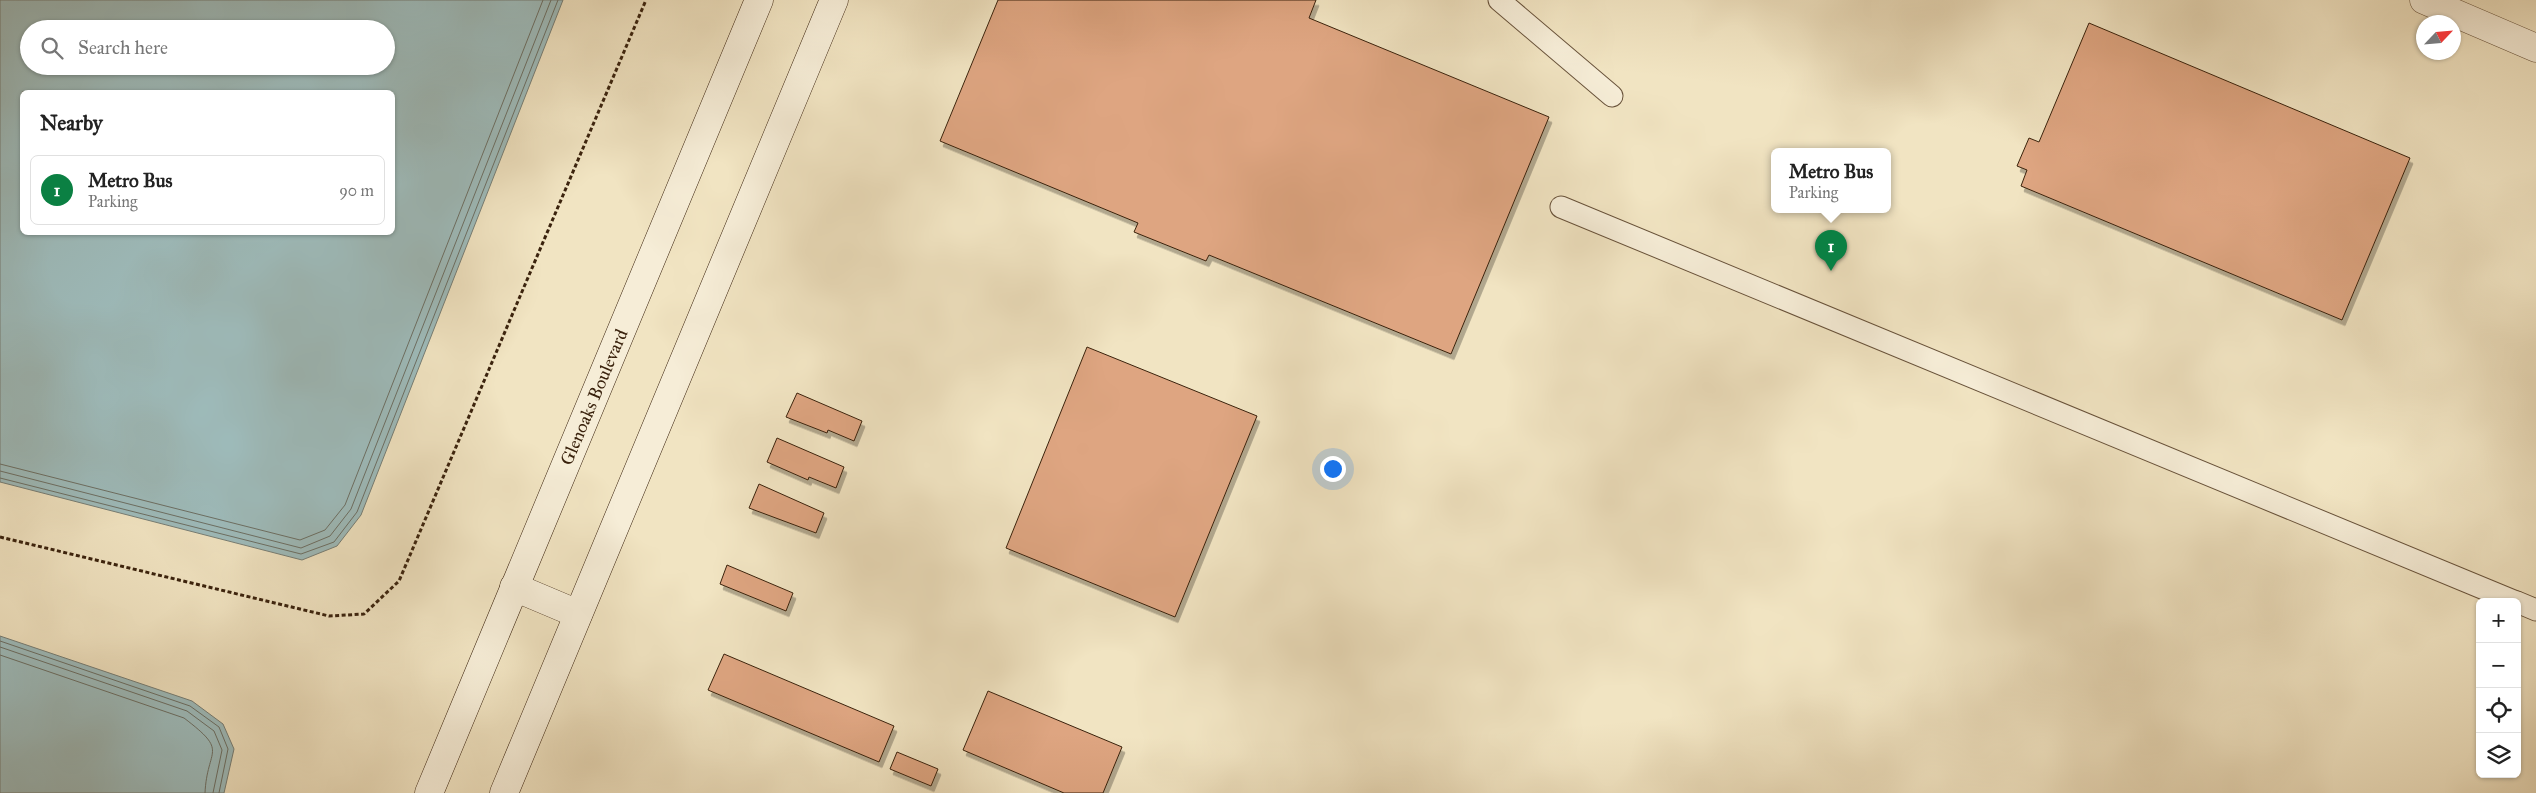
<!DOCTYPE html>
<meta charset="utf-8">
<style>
body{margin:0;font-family:"IM FELL Great Primer",serif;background:#f2f2f2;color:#222}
.controls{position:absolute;right:15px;bottom:15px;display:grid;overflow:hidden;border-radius:8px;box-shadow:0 1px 4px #0004}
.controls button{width:45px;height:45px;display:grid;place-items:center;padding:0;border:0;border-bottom:1px solid #e0e0e0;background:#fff;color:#222;font:25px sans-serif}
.compass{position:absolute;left:2416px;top:15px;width:45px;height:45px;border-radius:50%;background:#fff;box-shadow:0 1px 4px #0004;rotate:64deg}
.you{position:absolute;left:1332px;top:468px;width:18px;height:18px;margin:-12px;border:4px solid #fff;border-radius:50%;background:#1a73e8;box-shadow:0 0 0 8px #1a73e833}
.badge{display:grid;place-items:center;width:32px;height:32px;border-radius:50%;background:#0b8043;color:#fff;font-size:16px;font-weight:700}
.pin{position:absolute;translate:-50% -41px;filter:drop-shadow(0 1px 2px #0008)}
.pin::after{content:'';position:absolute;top:26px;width:18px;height:15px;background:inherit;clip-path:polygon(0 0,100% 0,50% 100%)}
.popup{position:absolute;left:1771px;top:148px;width:120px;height:65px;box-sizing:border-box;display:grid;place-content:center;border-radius:8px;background:#fff;filter:drop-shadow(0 1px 4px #0005);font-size:16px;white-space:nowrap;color:#767676}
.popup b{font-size:19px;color:#222}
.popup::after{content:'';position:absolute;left:50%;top:100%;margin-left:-10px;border:10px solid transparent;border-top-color:#fff}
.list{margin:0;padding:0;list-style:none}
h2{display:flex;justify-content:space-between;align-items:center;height:65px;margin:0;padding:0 20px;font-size:21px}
h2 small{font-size:16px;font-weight:400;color:#767676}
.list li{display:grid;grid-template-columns:32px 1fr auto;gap:15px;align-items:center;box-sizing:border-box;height:70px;margin:0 10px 10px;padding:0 10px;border:1px solid #e0e0e0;border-radius:8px}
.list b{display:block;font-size:19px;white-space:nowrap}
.list p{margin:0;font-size:16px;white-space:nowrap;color:#767676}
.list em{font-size:16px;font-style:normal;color:#767676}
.icon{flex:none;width:28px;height:28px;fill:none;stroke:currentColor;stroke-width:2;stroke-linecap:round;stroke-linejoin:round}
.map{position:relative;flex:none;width:2536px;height:793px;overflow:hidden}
.search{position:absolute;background:#fff;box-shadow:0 1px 4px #0004;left:20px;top:20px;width:375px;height:55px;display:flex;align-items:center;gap:12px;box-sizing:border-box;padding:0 18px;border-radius:28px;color:#767676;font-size:19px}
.panel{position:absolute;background:#fff;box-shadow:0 1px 4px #0004;left:20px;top:90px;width:375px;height:145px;border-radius:8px}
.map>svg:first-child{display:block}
.water{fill:#9ebcbc;stroke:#767e76;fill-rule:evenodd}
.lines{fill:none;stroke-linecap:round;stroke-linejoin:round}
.shore{stroke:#6c6f64;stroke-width:1}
.building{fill:#dea581;stroke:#3a220d;filter:url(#shadow)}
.lane-casing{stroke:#68523a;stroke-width:23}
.street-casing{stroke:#68523a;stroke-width:29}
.secondary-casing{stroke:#3a220d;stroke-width:29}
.path{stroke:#3a220d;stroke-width:3;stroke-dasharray:4 2.5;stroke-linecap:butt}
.lane{stroke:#f6edd7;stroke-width:21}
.street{stroke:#f6edd7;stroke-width:28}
.secondary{stroke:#f6edd7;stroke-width:28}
.labels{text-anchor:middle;stroke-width:4.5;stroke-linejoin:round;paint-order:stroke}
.street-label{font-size:18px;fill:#3a220d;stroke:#f6edd7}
</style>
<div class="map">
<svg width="2536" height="793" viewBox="0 0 2536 793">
<defs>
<filter id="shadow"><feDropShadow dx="3" dy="5.5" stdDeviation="0" flood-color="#0004"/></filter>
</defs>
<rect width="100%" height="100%" fill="#f1e4c2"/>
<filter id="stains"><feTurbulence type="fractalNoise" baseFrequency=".004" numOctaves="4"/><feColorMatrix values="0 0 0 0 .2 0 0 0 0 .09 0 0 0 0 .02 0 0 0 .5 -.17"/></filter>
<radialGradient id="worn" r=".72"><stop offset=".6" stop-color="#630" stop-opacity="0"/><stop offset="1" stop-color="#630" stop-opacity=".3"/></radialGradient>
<!-- water -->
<g class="water">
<path d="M0 0H563L361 515 337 546 302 560 0 482ZM29 29H386V66H29ZM22 92H392V232H22Z"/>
<polygon points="0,636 192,701 223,724 234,749 224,793 0,793"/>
</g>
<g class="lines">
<!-- shore -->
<g class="shore">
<polyline points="0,464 300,540 325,530 345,505 543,0"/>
<polyline points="0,471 301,548 330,536 351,509 551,0"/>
<polyline points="0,478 301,554 334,542 357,512 558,0"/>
<polyline points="0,641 190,706 219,727 228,749 219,793"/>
<polyline points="0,647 187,711 214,731 222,750 213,793"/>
<path d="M0 655 184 718C230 753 207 747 205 793"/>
</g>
</g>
<!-- building -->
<g class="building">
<polygon points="998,0 1316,0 1309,18 1549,117 1451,354 1209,255 1206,261 1134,232 1138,223 940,141"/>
<polygon points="2089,23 2410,158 2342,320 2021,186 2027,170 2017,166 2029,138 2039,142"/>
<polygon points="1087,347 1257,416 1175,617 1006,548"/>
<polygon points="797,393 862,421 854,441 828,430 827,433 786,417"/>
<polygon points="777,438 844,467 836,488 809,477 808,480 767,462"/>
<polygon points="759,484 824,513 816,533 749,508"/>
<polygon points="727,565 793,593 786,611 720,584"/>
<polygon points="724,654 894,726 879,762 708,690"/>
<polygon points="988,691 1122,747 1103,793 1064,793 963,750"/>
<polygon points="897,752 938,769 931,786 890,769"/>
</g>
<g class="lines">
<!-- lane casing -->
<g class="lane-casing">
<g id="lane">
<polyline points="1499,0 1612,96"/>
<polyline points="1561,207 2516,602"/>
<polyline points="2517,602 2536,610"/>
</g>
</g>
<!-- street casing -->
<g class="street-casing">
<polyline id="street" points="2424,0 2536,48"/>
</g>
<!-- secondary casing -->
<g class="secondary-casing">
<g id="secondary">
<polyline points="514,587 578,614"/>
<polyline points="429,793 759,0"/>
<polyline points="504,793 834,0"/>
</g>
</g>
<!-- path -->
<polyline class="path" points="0,537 329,616 364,614 399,581 646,0"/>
<!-- lane -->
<use href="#lane" class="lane"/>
<!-- street -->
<use href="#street" class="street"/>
<!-- secondary -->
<use href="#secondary" class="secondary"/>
</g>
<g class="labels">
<!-- street labels -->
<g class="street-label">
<text transform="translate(594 397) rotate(-67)" y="6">Glenoaks Boulevard</text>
</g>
</g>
<rect width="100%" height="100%" filter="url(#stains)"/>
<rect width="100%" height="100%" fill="url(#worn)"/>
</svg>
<div class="controls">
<button>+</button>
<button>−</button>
<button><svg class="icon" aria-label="locate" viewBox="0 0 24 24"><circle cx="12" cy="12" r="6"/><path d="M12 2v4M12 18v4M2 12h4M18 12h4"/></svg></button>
<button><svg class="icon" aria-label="layers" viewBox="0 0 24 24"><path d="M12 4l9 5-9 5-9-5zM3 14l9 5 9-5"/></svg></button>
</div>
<svg class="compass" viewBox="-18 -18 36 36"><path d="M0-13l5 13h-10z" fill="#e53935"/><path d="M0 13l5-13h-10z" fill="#767676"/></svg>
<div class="you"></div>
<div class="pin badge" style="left:1831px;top:271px">1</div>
<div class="popup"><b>Metro Bus</b>Parking</div>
<div class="search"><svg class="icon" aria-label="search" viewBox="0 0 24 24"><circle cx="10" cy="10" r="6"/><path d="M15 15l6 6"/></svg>Search here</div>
<section class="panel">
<h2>Nearby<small></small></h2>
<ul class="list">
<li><span class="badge">1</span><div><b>Metro Bus</b><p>Parking</p></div><em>90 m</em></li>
</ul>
</section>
</div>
